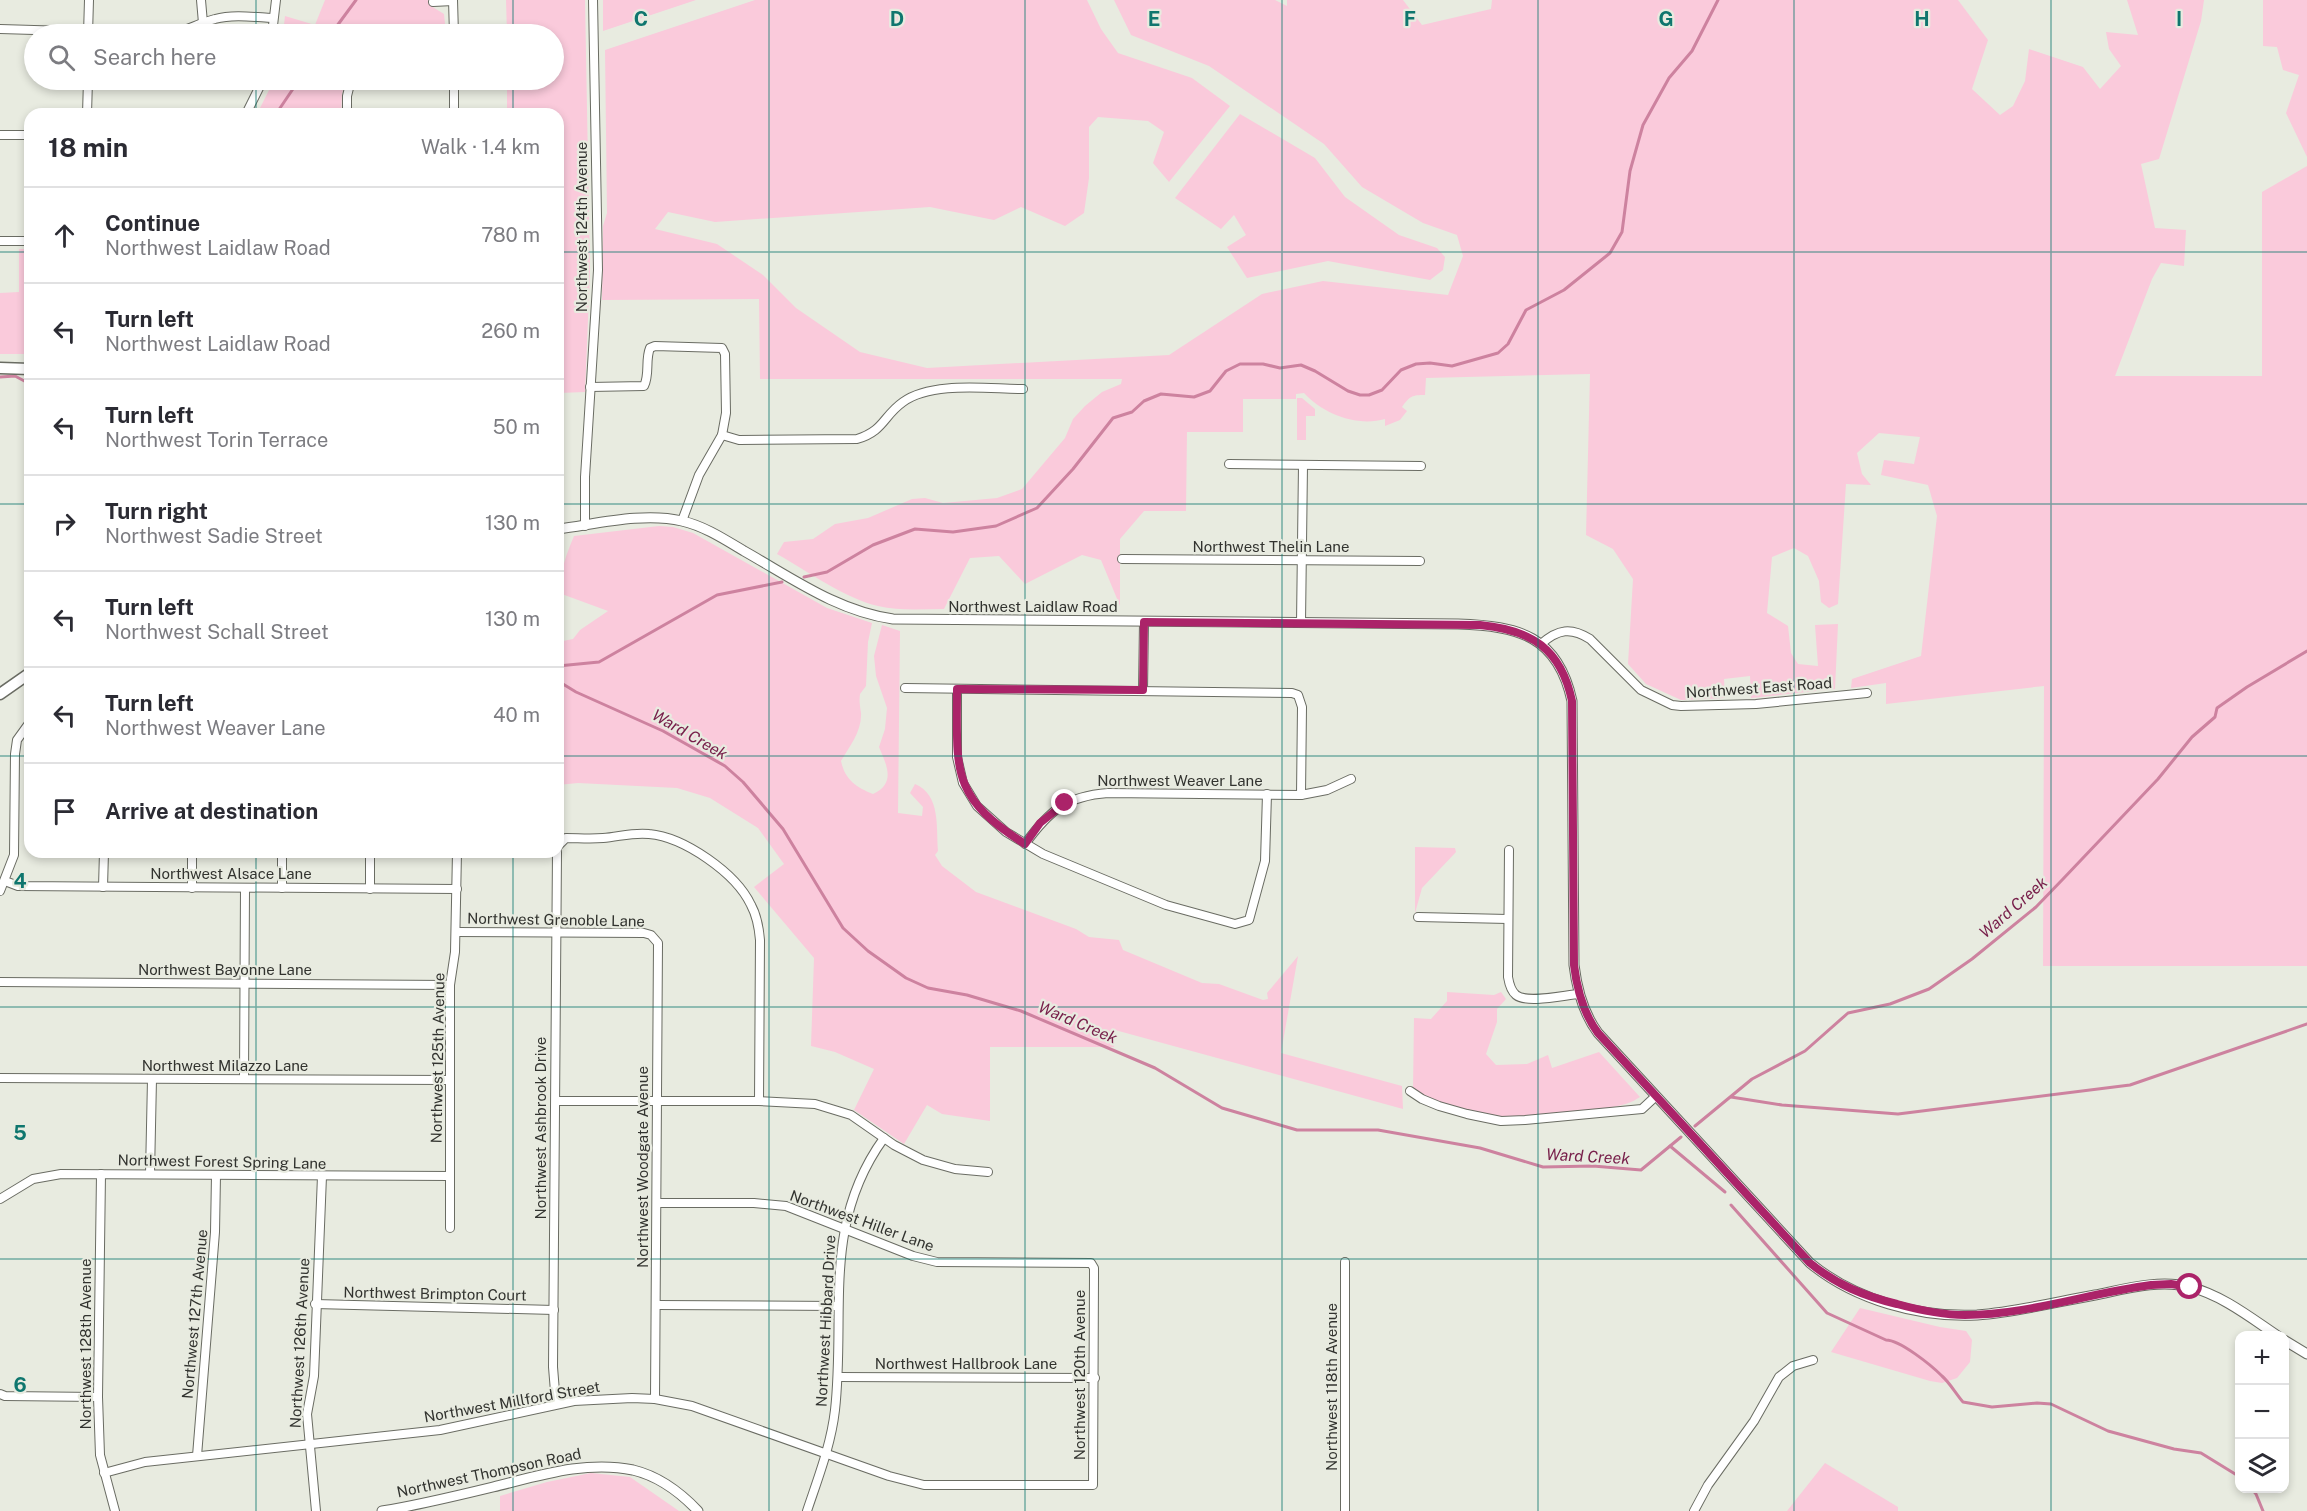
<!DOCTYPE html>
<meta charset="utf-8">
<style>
body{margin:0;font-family:"Public Sans",sans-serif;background:#f7f7f7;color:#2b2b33}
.controls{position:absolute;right:18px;bottom:18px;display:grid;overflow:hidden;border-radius:12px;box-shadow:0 3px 9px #0003}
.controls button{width:54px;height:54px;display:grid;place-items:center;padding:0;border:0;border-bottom:2px solid #e1e1e2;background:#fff;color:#2b2b33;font:30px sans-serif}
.stop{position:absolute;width:18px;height:18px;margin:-14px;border:4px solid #ab2369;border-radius:50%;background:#fff}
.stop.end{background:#ab2369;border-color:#fff;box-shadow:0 2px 6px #0008}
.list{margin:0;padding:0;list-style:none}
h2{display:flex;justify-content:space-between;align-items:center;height:78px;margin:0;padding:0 24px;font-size:26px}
h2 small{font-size:20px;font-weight:400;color:#7c7c81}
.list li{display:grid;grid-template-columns:39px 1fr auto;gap:18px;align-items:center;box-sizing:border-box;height:96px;padding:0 24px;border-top:2px solid #e1e1e2}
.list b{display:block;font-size:22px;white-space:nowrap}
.list p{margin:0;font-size:20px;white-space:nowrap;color:#7c7c81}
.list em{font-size:20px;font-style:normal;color:#7c7c81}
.icon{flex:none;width:33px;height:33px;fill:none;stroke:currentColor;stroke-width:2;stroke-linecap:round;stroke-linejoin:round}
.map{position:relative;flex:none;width:2307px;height:1511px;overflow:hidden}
.search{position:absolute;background:#fff;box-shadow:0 3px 9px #0003;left:24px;top:24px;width:540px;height:66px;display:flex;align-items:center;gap:15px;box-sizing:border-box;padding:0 21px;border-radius:33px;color:#7c7c81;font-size:22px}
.panel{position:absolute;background:#fff;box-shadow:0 3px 9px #0003;left:24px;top:108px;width:540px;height:750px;border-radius:18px}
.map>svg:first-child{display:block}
.green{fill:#facadb}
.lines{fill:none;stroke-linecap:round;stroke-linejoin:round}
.stream{stroke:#cd829f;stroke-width:3}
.minor-casing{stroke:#6a6c63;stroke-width:10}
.tertiary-casing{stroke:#6a6c63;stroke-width:11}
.secondary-casing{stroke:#6a6c63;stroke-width:13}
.minor{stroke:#fff;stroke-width:8}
.tertiary{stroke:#fff;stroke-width:9}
.secondary{stroke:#fff;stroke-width:10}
.route{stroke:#ab2369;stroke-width:8}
.grid{fill:none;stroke:#0f766e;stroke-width:1.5;stroke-opacity:0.55}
.labels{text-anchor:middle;stroke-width:4.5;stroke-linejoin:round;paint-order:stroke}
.street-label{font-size:15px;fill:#32332f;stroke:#e8ebe0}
.water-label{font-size:16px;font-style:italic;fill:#78204b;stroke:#e8ebe0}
.grid-label{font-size:20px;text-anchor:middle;font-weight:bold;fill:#0f766e;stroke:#e8ebe0;stroke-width:4.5;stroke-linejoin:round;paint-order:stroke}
</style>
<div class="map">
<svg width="2307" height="1511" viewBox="0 0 2307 1511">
<rect width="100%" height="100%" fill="#e8ebe0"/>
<!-- green -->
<g class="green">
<polygon points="325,0 431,0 431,6 444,14 446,34 283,34 285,16 315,25"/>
<polygon points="506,0 585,0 590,271 585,392 558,393 558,114 507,114 507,80 554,80 554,34 507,34"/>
<polygon points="603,0 696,0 603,31"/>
<path d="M755 0H1087L1101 29 1118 53 1192 78 1230 106 1169 182 1153 163 1164 132 1148 121 1098 117 1089 127V178L1084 213 1065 226 1021 207 994 220 930 207 715 222 668 212 655 229 717 244 763 275 796 308 860 352 927 368 1169 355 1262 294 1323 281 1448 295 1463 256 1457 235 1423 223 1362 187 1324 144 1209 66 1131 35 1114 0H1275L1287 6V0H1403L1422 25 1491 9 1492 0H1958L1988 40 1972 89 2000 115 2013 106 2025 81 2029 49 2083 67 2100 89 2121 66 2109 49 2106 32 2138 35 2127 0H2204L2201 21 2159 159 2141 164 2155 228 2186 230 2184 266 2161 263 2152 279 2115 376H2262V192L2307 166V966H2043L2044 686 1886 704V683L1851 688 1852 679 1921 656 1937 516 1928 485 1881 475 1884 460 1914 464 1920 437 1879 433 1857 453 1862 474 1871 485 1846 484 1838 604 1829 608 1821 602 1819 581 1808 556 1794 548 1772 557 1767 613 1788 626 1791 653 1798 664 1818 666 1815 625 1838 624 1835 689 1751 698 1750 676 1724 679 1725 698 1681 700 1646 684 1628 664 1633 579 1613 549 1586 535 1590 374 1426 378 1425 395C1412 395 1410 396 1402 407L1407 411 1400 420 1385 426V419C1357 427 1323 414 1304 393L1296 394V399H1243V432H1187L1186 511H1144L1120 539V606L1101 560 1082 555 1025 584 999 556 970 558 944 609C922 609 899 611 878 606 846 599 807 571 777 554L784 542 813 539 835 524 868 518 912 499 925 498 943 503 997 498 1022 489 1065 438 1073 419 1085 406 1102 392 1121 384 1122 379H760L759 299 602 300 603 226 607 213 605 50Z"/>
<polygon points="2263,0 2307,0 2307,157 2286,113 2299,75 2283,70 2277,47 2263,46"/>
<polygon points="274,80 345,80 342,95 341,114 257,114"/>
<polygon points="1240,114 1315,158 1345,197 1399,235 1437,248 1445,257 1443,270 1430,280 1328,261 1247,278 1227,247 1246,235 1234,215 1221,229 1175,198"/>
<polygon points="30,232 30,354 0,354 0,293 19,292 19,249 27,249 26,233"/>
<polygon points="1297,398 1302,398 1315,409 1315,416 1306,416 1306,440 1297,440"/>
<path d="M659 526 673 527 693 533 827 608 872 623 868 642 866 686 860 694C859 701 860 706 861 713 862 731 850 746 841 761 845 780 856 787 873 794 896 783 887 766 879 747L885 729 887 708 876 676 874 656 882 625 900 631 898 813 922 816 923 807 910 793 915 784C941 795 936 827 938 851L935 855 942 866 976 892 1076 929 1089 937 1119 940 1123 950 1202 983 1219 984 1263 1000 1268 999 1267 993 1298 956 1281 1053 1402 1086 1403 1109 1115 1030 1114 1047H990V1121L942 1114 927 1105 904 1144 854 1110 874 1069 835 1052 811 1046 814 958 754 887 784 864 758 828 710 798 677 788 578 783 558 785V642L573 639 580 630 608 611 559 593C560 572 566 555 574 536Z"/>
<polygon points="1415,847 1455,848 1456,852 1422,888 1415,913"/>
<path d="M1447 992 1494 995 1501 992 1506 999 1497 1009V1022L1486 1054 1496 1065 1527 1064 1548 1055 1552 1068 1599 1052 1640 1097C1624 1108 1603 1108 1583 1111 1517 1120 1473 1125 1413 1090L1414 1018 1431 1019 1447 1001Z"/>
<polygon points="1860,1308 1940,1327 1966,1331 1972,1340 1970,1362 1957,1378 1942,1383 1930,1381 1831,1352"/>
<polygon points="1825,1463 1898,1507 1898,1511 1787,1511"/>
<polygon points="591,1473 630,1477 679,1511 500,1511 500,1496 547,1482"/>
</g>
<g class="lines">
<!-- stream -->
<g class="stream">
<polyline points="331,34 356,0"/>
<polyline points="276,114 299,80"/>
<polyline points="27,352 30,346"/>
<polyline points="0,377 15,376 30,384"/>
<polyline points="804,577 827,572 873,545 915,529 953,532 996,526 1037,508 1073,469 1113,418 1132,412 1144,401 1161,394 1194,397 1210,391 1226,371 1240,364 1263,364 1280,368 1301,365 1315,371 1348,391 1360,395 1369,395 1382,390 1401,370 1416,364 1430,363 1452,366 1498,353 1508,344 1526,310 1564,290 1610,253 1622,232 1630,171 1643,125 1669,78 1692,51 1718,0"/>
<polyline points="558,666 599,662 717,595 782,582"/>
<polyline points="558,681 576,692 663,731 725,766 743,782 783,829 843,928 868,951 906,978 928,988 967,995 1021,1011 1155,1068 1222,1108 1297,1130 1378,1130 1480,1148 1543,1167 1593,1166 1641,1170 1681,1137"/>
<polyline points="1731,1097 1782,1105 1898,1114 2130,1085 2307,1024"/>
<polyline points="1695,1126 1752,1079 1805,1051 1848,1013 1890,1004 1929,989 1972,959 2036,907 2063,879 2158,779 2192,737 2215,717 2217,708 2247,687 2307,651"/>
<polyline points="1670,1146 1725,1192"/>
<path d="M1731 1205 1827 1313 1886 1340C1900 1340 1931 1365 1942 1376 1950 1383 1956 1394 1963 1402L1992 1407 2037 1403 2051 1404 2108 1431 2174 1449 2201 1453 2240 1477"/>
<polyline points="2251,1488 2256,1494 2263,1511"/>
</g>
<!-- minor casing -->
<g class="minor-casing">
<g id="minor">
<polyline points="201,0 203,23"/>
<polyline points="453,0 454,34"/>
<polyline points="433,2 453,1"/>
<path d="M0 29 170 34C186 31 199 23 215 19 233 14 254 17 272 18"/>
<polyline points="88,34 89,0"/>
<polyline points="272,34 276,0"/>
<polyline points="87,114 88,80"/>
<polyline points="246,114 263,80"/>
<polyline points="347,114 347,96 351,80"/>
<polyline points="454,114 454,80"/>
<polyline points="0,135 30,135"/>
<polyline points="0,241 24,241"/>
<path d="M590 387 644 386C650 374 645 360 650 348L655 346 722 348 725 354 726 413 722 435 699 475 682 521"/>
<path d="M722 435 739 440 857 439C884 431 883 416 903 402 932 381 988 389 1023 389"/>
<polyline points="1229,464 1421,466"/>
<polyline points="585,526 585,477 598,270 593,0"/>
<polyline points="1122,559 1420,561"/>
<polyline points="1301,623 1303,465"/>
<path d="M1541 644C1558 629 1571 627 1590 639L1641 690 1672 705 1681 706 1756 704 1867 693"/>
<polyline points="905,688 1292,693 1298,695 1302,707 1301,795"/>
<polyline points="957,689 957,757 963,783 977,806 1006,832 1043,854 1166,905 1235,924 1249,920 1265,861 1267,794"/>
<polyline points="1143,690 1144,622"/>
<path d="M1025 844C1049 811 1066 796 1108 793L1301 795 1327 790 1351 779"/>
<path d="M558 846 566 838C578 838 590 839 603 838 618 837 633 832 649 834 684 837 736 873 751 905 757 916 759 928 760 940L759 1101"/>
<path d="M1509 850 1508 977C1509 983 1511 991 1516 995 1527 1004 1565 995 1579 994"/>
<polyline points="5,881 18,886 457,889"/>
<polyline points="103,887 104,852"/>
<polyline points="192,888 192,852"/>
<polyline points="282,888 282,852"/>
<polyline points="370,889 370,852"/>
<polyline points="0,891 14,855 15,754 17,740 30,722"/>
<polyline points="1418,917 1508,919"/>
<polyline points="456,932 644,933 651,935 658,943 655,1399"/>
<polyline points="0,982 450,985"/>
<polyline points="0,1078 450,1080"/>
<polyline points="244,1079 245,888"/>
<polyline points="1410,1091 1422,1099 1439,1106 1467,1114 1501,1121 1525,1120 1642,1109 1656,1096"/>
<polyline points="556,1101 759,1101 815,1104 851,1115 894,1145 923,1160 955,1169 988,1172"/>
<polyline points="101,1174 98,1397 100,1455 115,1511"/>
<polyline points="150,1174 152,1079"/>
<polyline points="0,1199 33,1179 61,1174 450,1176"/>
<polyline points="450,1228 450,985 455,952 457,852"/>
<polyline points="1345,1262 1345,1511"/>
<polyline points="315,1304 554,1310"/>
<polyline points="657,1305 838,1306"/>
<polyline points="838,1377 1095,1378"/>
<polyline points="0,1394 5,1396 98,1397"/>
<polyline points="556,1404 553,1367 557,852"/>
<polyline points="197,1456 215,1232 216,1175"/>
<polyline points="104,1473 145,1462 440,1430 574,1401 632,1398 655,1399 692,1406 889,1476 924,1485 1093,1485 1094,1276 1094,1268 1091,1263 937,1262 913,1256 786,1206 754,1203 657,1203"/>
<polyline points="316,1511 307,1414 314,1376 322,1176"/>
<path d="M807 1511C818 1478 831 1445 835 1410 846 1312 821 1225 884 1138"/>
<polyline points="1694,1511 1708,1485 1754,1421 1779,1377 1793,1366 1813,1360"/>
</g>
</g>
<!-- tertiary casing -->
<g class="tertiary-casing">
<g id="tertiary">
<path d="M558 529C597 524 643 512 682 521 704 526 724 539 744 551 792 578 837 611 893 619L1458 624C1519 626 1558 636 1572 701L1574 965C1577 990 1583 1013 1598 1033L1810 1263C1855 1300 1920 1318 1977 1315 2017 1312 2056 1302 2095 1295 2125 1289 2159 1279 2190 1287 2222 1295 2251 1318 2278 1336"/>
<polyline points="2284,1340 2307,1354"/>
<path d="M382 1511C419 1505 456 1496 493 1487 538 1476 586 1460 633 1470 658 1476 680 1492 698 1511"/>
</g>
</g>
<!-- secondary casing -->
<g class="secondary-casing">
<g id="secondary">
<polyline points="0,368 30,369"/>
<polyline points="0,694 30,673"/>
</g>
</g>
<!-- minor -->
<use href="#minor" class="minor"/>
<!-- tertiary -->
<use href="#tertiary" class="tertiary"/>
<!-- secondary -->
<use href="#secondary" class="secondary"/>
</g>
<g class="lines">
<!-- route -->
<path class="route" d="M1065 803 1040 823 1025 844C950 797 957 770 957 689L1143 690 1144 622 1480 625C1532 630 1561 649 1572 701L1574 965C1577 990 1583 1013 1598 1033L1810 1263C1837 1285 1864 1296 1897 1304 1919 1310 1941 1315 1965 1315 2027 1315 2089 1293 2151 1285L2171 1284 2190 1287"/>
</g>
<!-- grid -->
<path class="grid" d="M256 0V34M513 0V34M769 0V1511M1025 0V1511M1282 0V1511M1538 0V1511M1794 0V1511M2051 0V1511M256 80V114M513 80V114M0 252H30M558 252H2307M0 504H30M558 504H2307M0 756H30M558 756H2307M256 852V1511M513 852V1511M0 1007H2307M0 1259H2307"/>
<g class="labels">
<!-- street labels -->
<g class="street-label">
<text transform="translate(582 227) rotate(-90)" y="5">Northwest 124th Avenue</text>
<text x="1271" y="552">Northwest Thelin Lane</text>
<text x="1033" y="612">Northwest Laidlaw Road</text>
<text transform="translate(1759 688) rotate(-4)" y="5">Northwest East Road</text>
<text x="1180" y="786">Northwest Weaver Lane</text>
<text x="231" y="879">Northwest Alsace Lane</text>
<text transform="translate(556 920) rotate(1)" y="5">Northwest Grenoble Lane</text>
<text x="225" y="975">Northwest Bayonne Lane</text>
<text transform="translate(438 1058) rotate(-89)" y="5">Northwest 125th Avenue</text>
<text x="225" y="1071">Northwest Milazzo Lane</text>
<text transform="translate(541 1128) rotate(-90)" y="5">Northwest Ashbrook Drive</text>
<text transform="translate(222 1162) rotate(1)" y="5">Northwest Forest Spring Lane</text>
<text transform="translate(643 1167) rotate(-90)" y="5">Northwest Woodgate Avenue</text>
<text transform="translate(862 1221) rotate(20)" y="5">Northwest Hiller Lane</text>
<text transform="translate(435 1294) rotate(1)" y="5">Northwest Brimpton Court</text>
<text transform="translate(195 1314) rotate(-85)" y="5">Northwest 127th Avenue</text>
<text transform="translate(826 1321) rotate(-87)" y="5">Northwest Hibbard Drive</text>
<text transform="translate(300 1343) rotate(-87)" y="5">Northwest 126th Avenue</text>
<text transform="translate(86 1344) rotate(-90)" y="5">Northwest 128th Avenue</text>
<text x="966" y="1369">Northwest Hallbrook Lane</text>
<text transform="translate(1080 1375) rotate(-90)" y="5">Northwest 120th Avenue</text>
<text transform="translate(1332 1387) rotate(-90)" y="5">Northwest 118th Avenue</text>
<text transform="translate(512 1402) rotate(-10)" y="5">Northwest Millford Street</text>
<text transform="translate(489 1473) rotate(-12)" y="5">Northwest Thompson Road</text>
</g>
<!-- water labels -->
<g class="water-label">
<text transform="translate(690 734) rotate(30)" y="6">Ward Creek</text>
<text transform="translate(2013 907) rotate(-41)" y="6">Ward Creek</text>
<text transform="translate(1078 1022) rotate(23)" y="6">Ward Creek</text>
<text transform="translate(1588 1156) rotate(3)" y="6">Ward Creek</text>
</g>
</g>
<g class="grid-label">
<text x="641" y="26">C</text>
<text x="897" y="26">D</text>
<text x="1154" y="26">E</text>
<text x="1410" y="26">F</text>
<text x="1666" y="26">G</text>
<text x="1922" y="26">H</text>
<text x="2179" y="26">I</text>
<text x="20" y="888">4</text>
<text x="20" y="1140">5</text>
<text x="20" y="1392">6</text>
</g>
</svg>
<div class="controls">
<button>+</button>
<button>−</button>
<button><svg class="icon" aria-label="layers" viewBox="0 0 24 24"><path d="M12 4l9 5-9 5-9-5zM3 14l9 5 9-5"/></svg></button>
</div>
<div class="stop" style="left:2190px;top:1287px"></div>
<div class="stop end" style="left:1065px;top:803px"></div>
<div class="search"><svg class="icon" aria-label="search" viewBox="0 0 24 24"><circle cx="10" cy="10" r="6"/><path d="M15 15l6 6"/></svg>Search here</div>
<section class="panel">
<h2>18 min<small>Walk · 1.4 km</small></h2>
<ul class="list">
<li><svg class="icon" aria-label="ahead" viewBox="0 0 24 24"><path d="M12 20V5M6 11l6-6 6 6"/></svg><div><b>Continue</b><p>Northwest Laidlaw Road</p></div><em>780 m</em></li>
<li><svg class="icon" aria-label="left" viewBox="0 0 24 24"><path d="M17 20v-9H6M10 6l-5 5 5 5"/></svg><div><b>Turn left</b><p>Northwest Laidlaw Road</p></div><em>260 m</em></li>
<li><svg class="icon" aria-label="left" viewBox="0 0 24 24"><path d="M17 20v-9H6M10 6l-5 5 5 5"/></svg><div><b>Turn left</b><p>Northwest Torin Terrace</p></div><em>50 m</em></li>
<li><svg class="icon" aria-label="right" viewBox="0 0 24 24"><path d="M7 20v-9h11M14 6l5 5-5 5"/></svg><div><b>Turn right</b><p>Northwest Sadie Street</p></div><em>130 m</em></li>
<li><svg class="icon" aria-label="left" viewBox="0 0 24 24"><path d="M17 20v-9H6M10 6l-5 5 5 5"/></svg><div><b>Turn left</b><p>Northwest Schall Street</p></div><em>130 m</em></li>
<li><svg class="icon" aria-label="left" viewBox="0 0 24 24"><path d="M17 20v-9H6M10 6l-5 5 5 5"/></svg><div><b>Turn left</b><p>Northwest Weaver Lane</p></div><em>40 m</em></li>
<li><svg class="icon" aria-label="arrive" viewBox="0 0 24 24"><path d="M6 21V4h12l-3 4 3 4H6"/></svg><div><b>Arrive at destination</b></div></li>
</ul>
</section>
</div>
